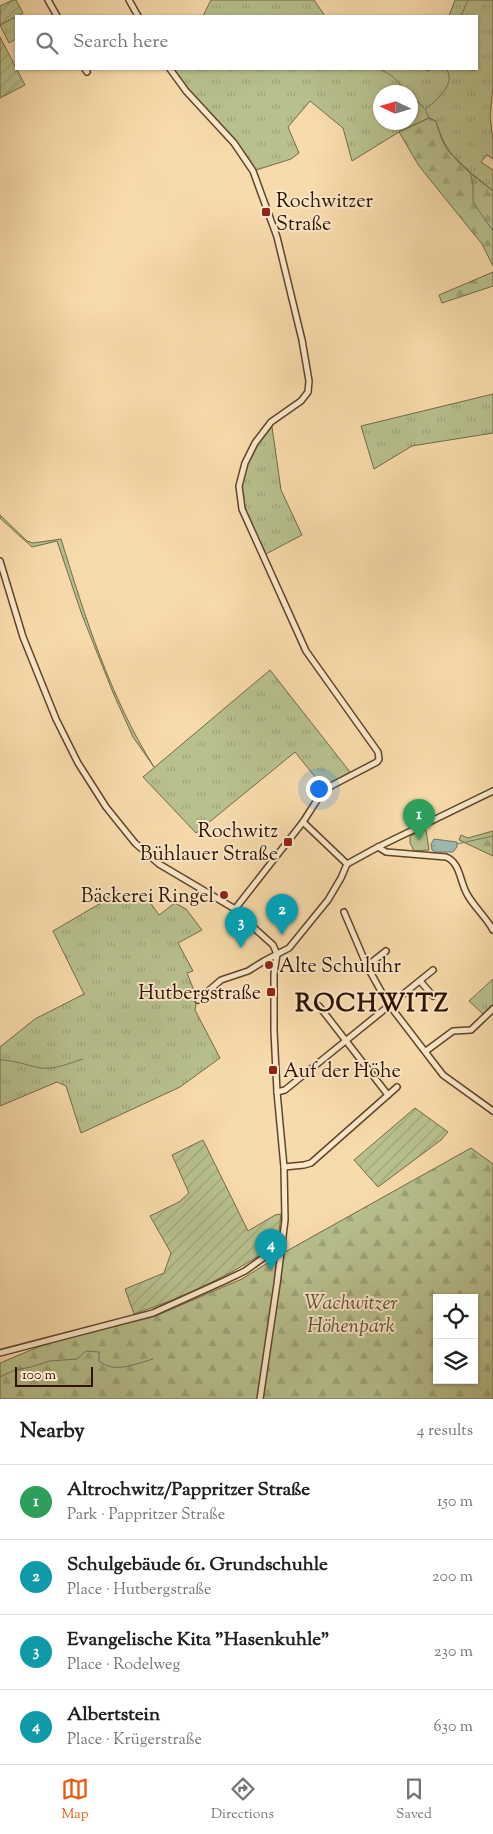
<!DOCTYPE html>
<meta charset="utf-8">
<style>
body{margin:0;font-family:"Sorts Mill Goudy",serif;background:#f2f2f2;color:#202124}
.controls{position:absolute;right:15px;bottom:15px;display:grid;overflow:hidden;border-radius:0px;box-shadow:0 1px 4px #0004}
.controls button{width:45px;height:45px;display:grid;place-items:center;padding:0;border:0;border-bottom:1px solid #e0e0e0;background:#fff;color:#202124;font:25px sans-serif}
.compass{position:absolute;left:373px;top:85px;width:45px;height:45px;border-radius:50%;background:#fff;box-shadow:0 1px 4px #0004;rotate:274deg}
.scale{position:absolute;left:15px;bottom:12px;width:78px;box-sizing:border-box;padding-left:5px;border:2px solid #2e1100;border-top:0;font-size:14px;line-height:18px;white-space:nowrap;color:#2e1100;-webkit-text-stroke:4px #fae8c9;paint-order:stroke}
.you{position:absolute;left:318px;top:788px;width:18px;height:18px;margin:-12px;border:4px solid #fff;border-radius:50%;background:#1a73e8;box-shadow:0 0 0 8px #1a73e833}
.badge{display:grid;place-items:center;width:32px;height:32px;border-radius:50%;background:#ea580c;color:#fff;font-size:16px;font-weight:700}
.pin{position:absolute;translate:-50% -41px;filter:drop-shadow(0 1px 2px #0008)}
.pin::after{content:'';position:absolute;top:26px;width:18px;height:15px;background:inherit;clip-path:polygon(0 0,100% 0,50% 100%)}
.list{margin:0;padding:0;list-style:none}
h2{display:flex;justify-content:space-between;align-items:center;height:65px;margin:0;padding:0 20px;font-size:21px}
h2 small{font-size:16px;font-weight:400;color:#757577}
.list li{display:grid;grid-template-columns:32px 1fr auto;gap:15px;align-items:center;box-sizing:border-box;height:75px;padding:0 20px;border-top:1px solid #e0e0e0}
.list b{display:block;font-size:19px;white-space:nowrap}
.list p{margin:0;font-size:16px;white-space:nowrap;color:#757577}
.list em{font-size:16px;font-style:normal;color:#757577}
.icon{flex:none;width:28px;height:28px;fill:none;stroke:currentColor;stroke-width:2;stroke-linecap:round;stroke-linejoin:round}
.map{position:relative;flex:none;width:493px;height:1399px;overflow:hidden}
.search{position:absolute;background:#fff;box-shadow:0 1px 4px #0004;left:15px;right:15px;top:15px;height:55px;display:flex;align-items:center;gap:12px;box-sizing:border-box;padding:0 18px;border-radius:0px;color:#757577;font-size:19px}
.sheet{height:365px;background:#fff}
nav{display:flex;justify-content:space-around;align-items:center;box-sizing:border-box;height:70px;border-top:1px solid #e0e0e0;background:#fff;font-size:14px;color:#757577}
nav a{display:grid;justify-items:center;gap:2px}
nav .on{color:#ea580c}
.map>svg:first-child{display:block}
.grass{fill:url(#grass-tufts);stroke:#736947;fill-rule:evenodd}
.forest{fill:url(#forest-firs);stroke:#736947;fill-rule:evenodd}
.park{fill:#b8c18e;stroke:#736947}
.garden{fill:url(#garden-furrows);stroke:#736947}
.water{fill:url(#water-ripples);stroke:#72766a}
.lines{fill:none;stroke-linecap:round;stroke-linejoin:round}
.stream{stroke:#72766a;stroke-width:1}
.minor-casing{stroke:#60442b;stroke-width:8}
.minor{stroke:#fae8c9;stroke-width:5}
.poi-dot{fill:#8f2418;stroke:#fae8c9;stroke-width:2}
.labels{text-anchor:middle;stroke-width:4;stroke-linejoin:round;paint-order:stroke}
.poi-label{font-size:20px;fill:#2e1100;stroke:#fae8c9;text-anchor:start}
.park-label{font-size:20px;font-style:italic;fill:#5e4f32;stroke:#fae8c9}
.district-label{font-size:25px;font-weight:bold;letter-spacing:1px;fill:#2e1100;stroke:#fae8c9}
</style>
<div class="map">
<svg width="493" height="1399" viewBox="0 0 493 1399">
<defs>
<pattern id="grass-tufts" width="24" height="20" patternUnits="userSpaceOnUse" patternTransform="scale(1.25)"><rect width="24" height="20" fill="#b8c18e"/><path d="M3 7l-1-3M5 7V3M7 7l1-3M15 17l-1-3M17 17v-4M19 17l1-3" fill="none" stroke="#9ea579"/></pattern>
<pattern id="forest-firs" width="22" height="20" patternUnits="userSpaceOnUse" patternTransform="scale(1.25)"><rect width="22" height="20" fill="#b8c18e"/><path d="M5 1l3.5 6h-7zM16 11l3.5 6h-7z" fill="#9ea579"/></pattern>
<pattern id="garden-furrows" width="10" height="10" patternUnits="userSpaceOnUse" patternTransform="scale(1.25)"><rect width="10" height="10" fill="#b8c18e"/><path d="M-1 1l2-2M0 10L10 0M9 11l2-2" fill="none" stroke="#9ea579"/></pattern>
<pattern id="water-ripples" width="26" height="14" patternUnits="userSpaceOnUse" patternTransform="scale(1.25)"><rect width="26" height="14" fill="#9fb9b1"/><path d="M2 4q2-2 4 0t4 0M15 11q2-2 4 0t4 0" fill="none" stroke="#899e96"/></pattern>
</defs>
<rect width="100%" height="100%" fill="#f8dbac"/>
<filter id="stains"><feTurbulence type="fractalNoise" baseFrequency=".004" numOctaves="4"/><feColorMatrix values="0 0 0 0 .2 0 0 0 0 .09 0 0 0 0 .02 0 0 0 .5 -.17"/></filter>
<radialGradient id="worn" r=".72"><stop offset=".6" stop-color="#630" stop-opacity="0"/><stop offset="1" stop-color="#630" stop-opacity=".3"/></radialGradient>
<!-- grass -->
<g class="grass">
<polygon points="211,0 314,0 325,16 203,16"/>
<path d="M455 0H493V86L490 117 493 140V159L487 155 481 162 493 170V191L470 172 448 151 429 118 399 132 352 161 343 128 310 101 288 127 299 153 291 159 253 171 234 143 173 72 175 69H424L429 71 430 69H477V16H449ZM380 92H410V122H380Z"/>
<polygon points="16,16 16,39 9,43 0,25"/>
<polygon points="493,394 493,433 412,446 374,469 361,426"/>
<path d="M272 427 281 490 302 535 266 554C259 539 249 523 244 508 235 478 253 448 272 427Z"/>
<path d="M0 515 27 541 33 543 61 539C85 617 110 697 154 767L133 737 114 695 82 615 57 541 32 547 0 518Z"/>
<polygon points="270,670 350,772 324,788 295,752 196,833 143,777"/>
<polygon points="114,889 136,902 145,895 159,915 175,903 186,909 202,930 178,943 193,971 187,973 197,998 195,1010 220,1058 180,1087 81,1133 66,1086 57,1082 0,1106 0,1047 35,1019 84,994 53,931 106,900"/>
<polygon points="493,979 493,1005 483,1014 469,1001"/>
</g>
<!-- forest -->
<g class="forest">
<path d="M429 118 436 121C445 156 466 170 493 191V266L482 244 419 166 399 132Z"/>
<polygon points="493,272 493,286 442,303 439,295"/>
<polygon points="493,831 493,856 459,840 461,835 468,838"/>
<path d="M471 1148 493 1164V1399H0V1363L48 1343 153 1317 242 1279 285 1252ZM437 1298H474V1380H437Z"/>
</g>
<!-- park -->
<polygon class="park" points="426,830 429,850 414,851 410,843 410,836"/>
<!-- garden -->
<g class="garden">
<polygon points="13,0 16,0 23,13 0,25 0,6"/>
<polygon points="0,37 25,85 0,98"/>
<polygon points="415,1108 448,1132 441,1140 378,1187 354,1160"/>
<path d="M203 1140 248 1231 275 1215 281 1214 278 1241 277 1244C232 1275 185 1297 134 1314L125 1289 164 1273 171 1253 150 1216 179 1202 189 1193 172 1155Z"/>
</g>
<!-- water -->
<polygon class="water" points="434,839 457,842 457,847 453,852 436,852 432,850 431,844"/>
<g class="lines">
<!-- stream -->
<g class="stream">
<polyline points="461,16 468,0"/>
<polyline points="380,69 392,76 424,108"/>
<path d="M447 69C448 72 450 78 449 81 446 92 434 103 425 109L429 118 436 121 442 140 448 151 470 172 473 185V202L493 231"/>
<polyline points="457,844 493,836"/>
<path d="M0 1060C14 1060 26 1065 40 1068 55 1070 69 1063 83 1059"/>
<path d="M0 1377 15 1370 31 1367 50 1361 77 1359 86 1351 99 1352V1361C114 1374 135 1364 153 1359"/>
</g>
<!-- minor casing -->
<g class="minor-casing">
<g id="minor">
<polyline points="48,0 57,16"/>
<polyline points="129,0 138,16"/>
<polyline points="85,69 87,72"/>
<polyline points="170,69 186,91 234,143 253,171 277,237 302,340 309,381 308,392 301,401 271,422 255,443 245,463 239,486 242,509 306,651 378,752 379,759 377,762 331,786 319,797 303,822 235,909"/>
<polyline points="0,561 23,637 56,719 78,763 106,807 135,843 159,864 235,909 244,919 273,945 277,954 274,974 274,1031 277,1092 284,1167 285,1220 277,1284 260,1399"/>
<polyline points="303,822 347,864"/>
<path d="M378 847 386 852 446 857C460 862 460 882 467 894 474 907 486 917 493 930"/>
<polyline points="344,912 367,966 387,1002 443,1075 493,1111"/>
<polyline points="367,966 386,951"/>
<polyline points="420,981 433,996"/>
<polyline points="198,1000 221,980 248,971 264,961 289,948 328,900 341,878 347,864 378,847 493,791"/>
<polyline points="426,1051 453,1031 471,1030 493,1009"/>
<polyline points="277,1092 285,1090 433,970"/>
<polyline points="388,1095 397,1087"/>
<polyline points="284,1167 304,1165 311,1163 388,1095 319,1006"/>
<polyline points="0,1353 153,1313 224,1281 245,1271 270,1253 281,1251"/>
</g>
</g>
<!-- minor -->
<use href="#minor" class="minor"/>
</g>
<!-- markers -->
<g class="poi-dot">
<rect x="261" y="207" width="10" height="10" rx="2.5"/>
<rect x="283" y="837" width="10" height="10" rx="2.5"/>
<circle cx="224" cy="895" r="5"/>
<circle cx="269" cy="965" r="5"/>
<rect x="266" y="987" width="10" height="10" rx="2.5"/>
<rect x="268" y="1065" width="10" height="10" rx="2.5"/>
</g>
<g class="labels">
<!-- poi labels -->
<g class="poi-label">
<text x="276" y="207">Rochwitzer<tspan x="276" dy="23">Straße</tspan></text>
<text x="278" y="837" text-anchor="end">Rochwitz<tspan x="278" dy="23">Bühlauer Straße</tspan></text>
<text x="214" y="902" text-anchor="end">Bäckerei Ringel</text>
<text x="279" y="972">Alte Schuluhr</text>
<text x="261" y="999" text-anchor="end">Hutbergstraße</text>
<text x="283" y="1077">Auf der Höhe</text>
</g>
<!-- park labels -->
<g class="park-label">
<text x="351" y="1309">Wachwitzer<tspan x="351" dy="23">Höhenpark</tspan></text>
</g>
<!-- district labels -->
<g class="district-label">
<text x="372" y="1011">ROCHWITZ</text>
</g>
</g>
<rect width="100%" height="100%" filter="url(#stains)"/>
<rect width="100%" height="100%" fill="url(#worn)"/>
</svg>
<div class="controls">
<button><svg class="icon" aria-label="locate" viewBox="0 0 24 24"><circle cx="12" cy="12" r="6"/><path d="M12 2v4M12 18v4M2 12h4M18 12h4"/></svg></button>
<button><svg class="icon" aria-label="layers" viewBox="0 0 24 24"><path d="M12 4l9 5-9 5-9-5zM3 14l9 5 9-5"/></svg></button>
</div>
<svg class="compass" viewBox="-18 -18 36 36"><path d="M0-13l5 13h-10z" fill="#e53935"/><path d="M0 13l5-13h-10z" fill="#757577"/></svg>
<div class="scale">100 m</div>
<div class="you"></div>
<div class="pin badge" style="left:419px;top:840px;background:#2e9e5b">1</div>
<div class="pin badge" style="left:282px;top:935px;background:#0f9aa8">2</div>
<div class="pin badge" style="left:241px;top:948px;background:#0f9aa8">3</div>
<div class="pin badge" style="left:271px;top:1270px;background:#0f9aa8">4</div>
<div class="search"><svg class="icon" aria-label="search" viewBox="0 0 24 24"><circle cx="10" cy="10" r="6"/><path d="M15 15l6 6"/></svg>Search here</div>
</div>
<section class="sheet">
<h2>Nearby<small>4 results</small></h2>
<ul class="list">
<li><span class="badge" style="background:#2e9e5b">1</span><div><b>Altrochwitz/Pappritzer Straße</b><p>Park · Pappritzer Straße</p></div><em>150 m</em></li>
<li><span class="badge" style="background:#0f9aa8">2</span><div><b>Schulgebäude 61. Grundschuhle</b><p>Place · Hutbergstraße</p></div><em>200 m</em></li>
<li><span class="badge" style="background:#0f9aa8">3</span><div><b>Evangelische Kita &quot;Hasenkuhle&quot;</b><p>Place · Rodelweg</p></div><em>230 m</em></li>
<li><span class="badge" style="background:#0f9aa8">4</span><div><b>Albertstein</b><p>Place · Krügerstraße</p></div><em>630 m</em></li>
</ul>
</section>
<nav>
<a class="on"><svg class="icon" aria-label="map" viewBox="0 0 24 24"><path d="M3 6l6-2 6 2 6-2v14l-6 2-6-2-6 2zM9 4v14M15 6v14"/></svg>Map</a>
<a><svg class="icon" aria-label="directions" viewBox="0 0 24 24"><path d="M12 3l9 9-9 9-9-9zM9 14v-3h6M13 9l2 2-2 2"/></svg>Directions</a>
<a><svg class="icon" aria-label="saved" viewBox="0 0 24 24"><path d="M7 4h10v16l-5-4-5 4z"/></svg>Saved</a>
</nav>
